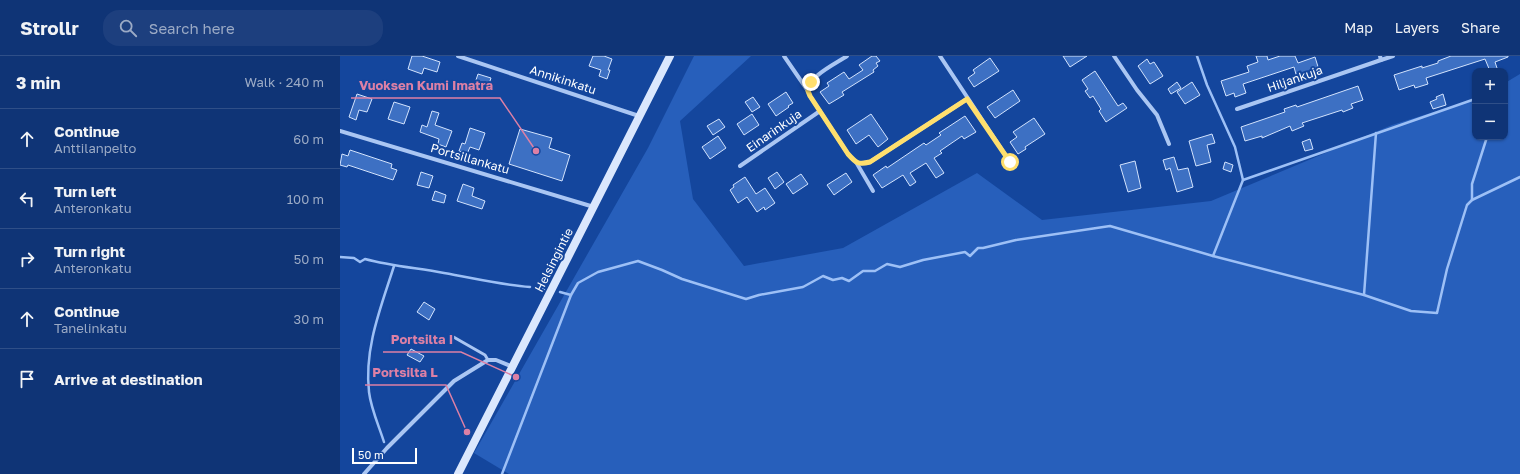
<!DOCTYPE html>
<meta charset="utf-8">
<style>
body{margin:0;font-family:"Golos Text",sans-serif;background:#1d3f7e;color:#f1f3f6}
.controls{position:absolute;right:12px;top:12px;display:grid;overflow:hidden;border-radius:8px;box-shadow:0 1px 3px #0004}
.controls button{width:36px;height:36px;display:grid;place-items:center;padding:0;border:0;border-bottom:1px solid #2f4f88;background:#0f3476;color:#f1f3f6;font:20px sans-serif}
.scale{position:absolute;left:12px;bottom:10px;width:65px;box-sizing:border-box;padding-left:4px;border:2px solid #fff;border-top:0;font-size:11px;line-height:14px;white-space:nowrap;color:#fff;-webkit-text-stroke:3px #14469d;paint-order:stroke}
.stop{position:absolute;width:12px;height:12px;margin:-9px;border:3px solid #ffdf6d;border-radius:50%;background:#fff}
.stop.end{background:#ffdf6d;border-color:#fff;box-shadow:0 1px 4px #0008}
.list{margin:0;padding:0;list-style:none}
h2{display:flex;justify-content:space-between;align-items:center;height:52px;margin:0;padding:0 16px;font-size:17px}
h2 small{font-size:13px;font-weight:400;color:#9baac5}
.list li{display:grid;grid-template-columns:26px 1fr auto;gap:12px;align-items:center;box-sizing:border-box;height:60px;padding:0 16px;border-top:1px solid #2f4f88}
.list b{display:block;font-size:15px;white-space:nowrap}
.list p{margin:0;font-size:13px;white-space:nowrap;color:#9baac5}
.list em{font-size:13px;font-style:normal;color:#9baac5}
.icon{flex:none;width:22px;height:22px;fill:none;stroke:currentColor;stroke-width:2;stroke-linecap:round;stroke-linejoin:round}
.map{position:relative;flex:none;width:1180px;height:418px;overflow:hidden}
header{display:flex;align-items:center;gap:24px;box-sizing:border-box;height:56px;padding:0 20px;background:#0f3476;border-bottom:1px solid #2f4f88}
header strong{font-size:19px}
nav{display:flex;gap:22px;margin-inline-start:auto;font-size:14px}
.search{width:280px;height:36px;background:#1d3f7e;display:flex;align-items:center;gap:10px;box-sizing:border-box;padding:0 14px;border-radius:16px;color:#9baac5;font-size:15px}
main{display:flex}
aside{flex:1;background:#0f3476}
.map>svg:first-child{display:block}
.green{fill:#275fbb}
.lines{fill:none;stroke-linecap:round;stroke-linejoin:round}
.stream{stroke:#9dc0f6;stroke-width:2.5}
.building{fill:#3d70c3;stroke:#d3e3fd}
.service{stroke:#aac6f3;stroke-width:3}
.minor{stroke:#aac6f3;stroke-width:4}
.secondary{stroke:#dae7fd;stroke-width:8}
.route{stroke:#ffdf6d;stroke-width:5}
.labels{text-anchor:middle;stroke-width:4;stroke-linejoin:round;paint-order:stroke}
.street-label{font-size:12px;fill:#fff;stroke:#14469d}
.leader{fill:none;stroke:#dd80a5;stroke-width:1.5}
.callout-dot{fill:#dd80a5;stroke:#14469d;stroke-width:1.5}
.callout-label{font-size:13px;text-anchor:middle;font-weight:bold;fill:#dd80a5;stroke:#14469d;stroke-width:4;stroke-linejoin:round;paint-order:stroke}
</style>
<header>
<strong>Strollr</strong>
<div class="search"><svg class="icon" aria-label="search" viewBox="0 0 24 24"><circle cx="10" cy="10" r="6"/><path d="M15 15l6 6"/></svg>Search here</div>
<nav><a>Map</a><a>Layers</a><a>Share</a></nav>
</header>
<main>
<aside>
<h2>3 min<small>Walk · 240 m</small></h2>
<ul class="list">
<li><svg class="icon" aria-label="ahead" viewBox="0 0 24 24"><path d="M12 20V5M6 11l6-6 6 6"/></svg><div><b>Continue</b><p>Anttilanpelto</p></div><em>60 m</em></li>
<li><svg class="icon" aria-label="left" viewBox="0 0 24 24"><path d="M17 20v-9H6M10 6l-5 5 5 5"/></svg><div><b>Turn left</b><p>Anteronkatu</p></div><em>100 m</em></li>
<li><svg class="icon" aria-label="right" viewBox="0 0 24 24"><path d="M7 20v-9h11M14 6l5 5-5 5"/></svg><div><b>Turn right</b><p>Anteronkatu</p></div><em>50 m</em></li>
<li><svg class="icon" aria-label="ahead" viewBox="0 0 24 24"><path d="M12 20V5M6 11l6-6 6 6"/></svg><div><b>Continue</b><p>Tanelinkatu</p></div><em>30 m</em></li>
<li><svg class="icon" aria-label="arrive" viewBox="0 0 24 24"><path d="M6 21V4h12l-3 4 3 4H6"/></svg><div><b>Arrive at destination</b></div></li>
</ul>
</aside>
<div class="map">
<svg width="1180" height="418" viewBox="0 0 1180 418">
<rect width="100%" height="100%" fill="#14469d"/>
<!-- green -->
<polygon class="green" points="354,0 411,0 340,65 353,143 404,210 503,192 637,117 702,164 871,145 1052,69 1135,43 1135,81 1165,81 1165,27 1180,18 1180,418 169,418 134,397 308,92"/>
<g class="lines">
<!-- stream -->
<g class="stream">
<polyline points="857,0 867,29 895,91 903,124 873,200"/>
<polyline points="903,124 1135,43"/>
<polyline points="1132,144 1132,128 1147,81"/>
<path d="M0 201 14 202 20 206 25 203C51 210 77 212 104 217 133 222 161 229 190 231"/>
<polyline points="199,231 204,233"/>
<polyline points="220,236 231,239"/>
<polyline points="1024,239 1036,77"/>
<path d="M44 386C39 370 31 353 29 336 24 292 41 251 54 210"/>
<polyline points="162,418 231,239 238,227 258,216 298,205 322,214 342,223 406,243 419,239 463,231 483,220 493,224 502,222 509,225 523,215 535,215 547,208 560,211 583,204 625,196 630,200 638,192 643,192 676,184 770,170 873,200 1024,239 1071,255 1097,257 1107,213 1127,149 1132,144 1180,121"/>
</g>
</g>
<!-- building -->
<g class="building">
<polygon points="72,0 82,0 100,6 97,16 84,12 82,18 68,13"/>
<polygon points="253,0 264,0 272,3 268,14 270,14 267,23 259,20 261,14 249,10"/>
<polygon points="532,0 536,0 540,5 536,7 538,10 533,14 534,16 502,36 504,39 489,48 480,36 489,30 487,27 504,16 509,23 523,14 519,9"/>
<polygon points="723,0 747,0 730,11"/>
<polygon points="916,0 927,0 928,4 940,0 955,0 958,7 975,1 979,14 957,22 954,11 903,28 906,37 895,41 894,37 886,40 881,25 909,16 907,10 918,6"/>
<polygon points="1111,0 1168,0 1168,1 1155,6 1158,15 1150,15 1145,3 1086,22 1088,28 1075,32 1074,29 1059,34 1054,19 1082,10 1082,12 1098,7 1098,5"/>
<polygon points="650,2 659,15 634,31 628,22 635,17 633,14"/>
<polygon points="807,3 810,8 814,6 823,20 810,28 798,10"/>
<polygon points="755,15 778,50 783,47 787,52 766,66 759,55 761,53 753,40 750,42 745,35 748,33 742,24"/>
<polygon points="138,18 151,22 147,34 134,30"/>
<polygon points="837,26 841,32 831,38 828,33"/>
<polygon points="852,26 860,39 845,48 837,36"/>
<polygon points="1018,30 1023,44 1011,48 1013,52 1003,56 1002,54 962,67 964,70 952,75 950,70 922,82 922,80 905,85 901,71 945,56 944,53 956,49 957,51"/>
<polygon points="673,34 680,45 655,62 647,51"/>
<polygon points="446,36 453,47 448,50 449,51 436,60 428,48"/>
<polygon points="17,38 32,43 27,56 19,54 16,64 9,61"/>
<polygon points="1103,38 1106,49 1093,53 1090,46 1097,43 1096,41"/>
<polygon points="413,41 420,51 412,56 405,46"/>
<polygon points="54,46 70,51 64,68 48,63"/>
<polygon points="92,55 99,57 95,69 112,75 106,91 98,88 99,83 80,76 82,69 87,71"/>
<polygon points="412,58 419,69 404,79 397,68"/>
<polygon points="531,58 548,83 538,91 529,79 516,88 507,74"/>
<polygon points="625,60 636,76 624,83 622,80 600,95 602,97 594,102 604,117 596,122 586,107 570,117 576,126 570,130 563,119 542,132 533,119 546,110 547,112 584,87 586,89 601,79 599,77"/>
<polygon points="694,62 705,78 685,91 686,93 678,98 670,86 677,81 673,76"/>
<polygon points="379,63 385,71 373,79 367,70"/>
<polygon points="130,72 145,77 139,94 130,91 127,98 119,95 122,87 125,88"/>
<polygon points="180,73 212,82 209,92 230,99 222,125 169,108"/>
<polygon points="872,78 875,87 867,89 871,106 856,110 849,85"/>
<polygon points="378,80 386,92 370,103 362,91"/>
<polygon points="970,83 973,93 965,95 962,86"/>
<polygon points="10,94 52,108 51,112 57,114 53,124 8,109 7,111 0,109 2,98 8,100"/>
<polygon points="834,101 838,114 848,112 853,131 837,136 830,112 826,114 823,104"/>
<polygon points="795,105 801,132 788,136 780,109"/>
<polygon points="885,106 893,109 891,116 883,113"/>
<polygon points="81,116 93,120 89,132 77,129"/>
<polygon points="437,116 444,126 435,133 428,122"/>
<polygon points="506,117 512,126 494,139 487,129"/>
<polygon points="461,118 468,128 453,138 446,128"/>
<polygon points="405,121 416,138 425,132 435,147 425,154 424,151 417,156 407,141 398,147 390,134 394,131 393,129"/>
<polygon points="123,128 134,132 132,140 145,145 142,153 117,145"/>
<polygon points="95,135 106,139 104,147 92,144"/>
<polygon points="84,246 95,253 89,264 77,256"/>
<polygon points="71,293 84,300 80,306 67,299"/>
</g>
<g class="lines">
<!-- service -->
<polyline class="service" points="110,279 145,299 148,304"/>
<!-- minor -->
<g class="minor">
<polyline points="118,0 299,60"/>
<polyline points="444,0 468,35"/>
<path d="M507 0C497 7 467 21 468 35 468 35 470 40 470 40L508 98C516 107 518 109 530 106L627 43"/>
<polyline points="600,0 670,106"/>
<polyline points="774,0 797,34 817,59 829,88"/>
<polyline points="1040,0 1041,4 1053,0"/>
<polyline points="897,53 1041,4"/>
<polyline points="0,75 254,151"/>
<polyline points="516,106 533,135"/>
<polyline points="400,110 480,55"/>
<polyline points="24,418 47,392 114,325 148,304 156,304 173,311"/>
</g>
<!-- secondary -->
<polyline class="secondary" points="118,418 330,0"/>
</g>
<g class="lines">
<!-- route -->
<path class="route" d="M471 26 468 35 470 40 508 98C516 107 518 109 530 106L627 43 670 106"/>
</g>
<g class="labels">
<!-- street labels -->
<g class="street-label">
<text transform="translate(955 23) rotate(-19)" y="4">Hiljankuja</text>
<text transform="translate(223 24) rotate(18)" y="4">Annikinkatu</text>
<text transform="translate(434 75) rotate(-35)" y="4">Einarinkuja</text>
<text transform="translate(130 103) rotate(16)" y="4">Portsillankatu</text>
<text transform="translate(214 204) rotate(-63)" y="4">Helsingintie</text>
</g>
</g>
<!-- callouts -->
<path class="leader" d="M196 95L160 42H11M176 321L121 296H43M127 376L106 329H25"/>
<g class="callout-dot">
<circle cx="196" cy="95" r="4"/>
<circle cx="176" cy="321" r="4"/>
<circle cx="127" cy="376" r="4"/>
</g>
<g class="callout-label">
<text x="86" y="34">Vuoksen Kumi Imatra</text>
<text x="82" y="288">Portsilta I</text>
<text x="65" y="321">Portsilta L</text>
</g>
</svg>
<div class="controls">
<button>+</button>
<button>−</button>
</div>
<div class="scale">50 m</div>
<div class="stop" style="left:670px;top:106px"></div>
<div class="stop end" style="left:471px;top:26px"></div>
</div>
</main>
